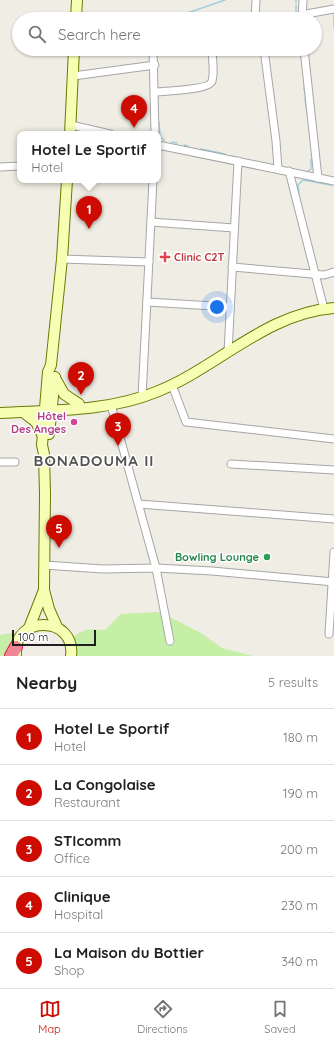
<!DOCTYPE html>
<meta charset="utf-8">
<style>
body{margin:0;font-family:Quicksand,sans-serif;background:#f2f2f2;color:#222}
.scale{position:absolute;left:12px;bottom:10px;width:84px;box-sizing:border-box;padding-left:4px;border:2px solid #1f1f1f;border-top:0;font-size:11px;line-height:14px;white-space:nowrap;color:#1f1f1f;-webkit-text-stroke:3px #fff;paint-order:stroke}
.you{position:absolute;left:217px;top:307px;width:14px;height:14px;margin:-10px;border:3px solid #fff;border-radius:50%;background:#1a73e8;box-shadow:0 0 0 6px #1a73e833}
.badge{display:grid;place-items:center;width:26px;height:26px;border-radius:50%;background:#cd0b00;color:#fff;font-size:13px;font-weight:700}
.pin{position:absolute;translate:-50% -33px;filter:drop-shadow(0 1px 2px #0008)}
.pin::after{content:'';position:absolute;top:21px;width:14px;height:12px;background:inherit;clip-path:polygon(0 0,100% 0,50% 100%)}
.popup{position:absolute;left:17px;top:131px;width:144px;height:52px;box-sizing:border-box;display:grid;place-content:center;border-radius:8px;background:#fff;filter:drop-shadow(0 1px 3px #0005);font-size:13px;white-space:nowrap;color:#767676}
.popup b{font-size:15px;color:#222}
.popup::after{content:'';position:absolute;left:50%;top:100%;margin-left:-8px;border:8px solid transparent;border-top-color:#fff}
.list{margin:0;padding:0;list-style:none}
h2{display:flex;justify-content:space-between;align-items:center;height:52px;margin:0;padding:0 16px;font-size:17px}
h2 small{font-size:13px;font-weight:400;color:#767676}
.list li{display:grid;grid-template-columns:26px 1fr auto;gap:12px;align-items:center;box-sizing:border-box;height:56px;padding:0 16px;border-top:1px solid #e0e0e0}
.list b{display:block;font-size:15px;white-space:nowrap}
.list p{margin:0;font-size:13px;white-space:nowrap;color:#767676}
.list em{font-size:13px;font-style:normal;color:#767676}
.icon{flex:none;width:22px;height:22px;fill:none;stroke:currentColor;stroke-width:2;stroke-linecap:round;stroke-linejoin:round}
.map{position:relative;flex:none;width:334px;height:656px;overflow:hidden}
.search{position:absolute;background:#fff;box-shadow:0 1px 3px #0004;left:12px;right:12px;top:12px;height:44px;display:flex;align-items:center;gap:10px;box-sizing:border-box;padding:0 14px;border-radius:22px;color:#767676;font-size:15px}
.sheet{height:332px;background:#fff}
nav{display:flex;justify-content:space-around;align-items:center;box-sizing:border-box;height:56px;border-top:1px solid #e0e0e0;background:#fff;font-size:11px;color:#767676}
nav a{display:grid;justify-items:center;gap:2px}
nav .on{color:#cd0b00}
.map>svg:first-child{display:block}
.grass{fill:#c5eea6}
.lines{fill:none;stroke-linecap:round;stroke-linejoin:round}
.stream{stroke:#a1cfe1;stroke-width:1.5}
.street-casing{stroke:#a6a6a6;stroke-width:9}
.secondary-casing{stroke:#677b00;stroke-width:12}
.highway-casing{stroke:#e91653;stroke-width:14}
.street{stroke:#fff;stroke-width:7}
.secondary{stroke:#f6feb4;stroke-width:10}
.highway{stroke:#ee8693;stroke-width:12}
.health-dot{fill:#e0444e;stroke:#fff;stroke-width:1.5}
.hotel-dot{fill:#d1479c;stroke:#fff;stroke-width:1.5}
.leisure-dot{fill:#2e9e5b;stroke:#fff;stroke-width:1.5}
.labels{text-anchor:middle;stroke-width:3;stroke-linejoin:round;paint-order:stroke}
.health-label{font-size:11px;font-weight:bold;fill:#be3a42;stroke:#fff;text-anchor:start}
.hotel-label{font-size:11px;font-weight:bold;fill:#b23c85;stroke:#fff;text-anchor:end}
.leisure-label{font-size:11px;font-weight:bold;fill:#27864d;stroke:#fff;text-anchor:end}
.district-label{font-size:15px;font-weight:bold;letter-spacing:1px;fill:#525252;stroke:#fff}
</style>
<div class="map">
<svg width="334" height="656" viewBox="0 0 334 656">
<rect width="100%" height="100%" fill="#f0ede4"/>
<!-- grass -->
<g class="grass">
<path d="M160 612 201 633 222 648 253 656H71L69 640C83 629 87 628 105 630L121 614Z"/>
<polygon points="13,633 16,656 0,656 0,635"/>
</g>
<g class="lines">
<!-- stream -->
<g class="stream">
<polyline points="296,2 296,0"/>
<polyline points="296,5 296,19"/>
<polyline points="334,13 334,28"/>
<polyline points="170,19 225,0"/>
<polyline points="78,53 89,49"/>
<polyline points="304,88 305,93"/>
<polyline points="305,98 307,112"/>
<polyline points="159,122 160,137 164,140"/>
<polyline points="172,142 177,143"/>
<polyline points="184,145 188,146"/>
<polyline points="201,149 225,154"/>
<polyline points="231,156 236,157"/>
<polyline points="307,172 311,169 311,159"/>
<polyline points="299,194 298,185 303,180 331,185"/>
</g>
<!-- street casing -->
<g class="street-casing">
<g id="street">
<polyline points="301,15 334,9"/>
<polyline points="255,19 256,0"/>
<polyline points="302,19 303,0"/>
<polyline points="153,49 155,134"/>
<polyline points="264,49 276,141 278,169"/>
<polyline points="304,49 318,178"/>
<polyline points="73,76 155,65"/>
<path d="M155 92C164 91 210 90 212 81 215 71 212 59 212 49"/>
<polyline points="71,125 110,134"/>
<polyline points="158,145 334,181"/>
<polyline points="0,167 20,166"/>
<polyline points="289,171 324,309"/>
<polyline points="151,222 234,228"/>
<polyline points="62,259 149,262"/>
<polyline points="232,267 324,275 334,272"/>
<polyline points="147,302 230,307"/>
<polyline points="228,352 238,161"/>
<polyline points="172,385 186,422 334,439"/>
<polyline points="142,397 153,180"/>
<polyline points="111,405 156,568 170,641"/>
<polyline points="0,462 15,462"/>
<polyline points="231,464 334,470"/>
<polyline points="139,504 334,519"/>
<polyline points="44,565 103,569 156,568 212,571 334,582"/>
<polyline points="329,634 334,552"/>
</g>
</g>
<!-- secondary casing -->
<g class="secondary-casing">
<g id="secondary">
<polyline points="76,19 77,0"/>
<polyline points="70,134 74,49"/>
<polyline points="55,378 64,394 79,404"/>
<polyline points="23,412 36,422 42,434"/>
<path d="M0 413C52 410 107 412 156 392 217 368 266 313 334 308"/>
<polyline points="49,434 55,377"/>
<polyline points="57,627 49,609 44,590 45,494 44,454 42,445 48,372 51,365 62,259 67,180"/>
<polyline points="29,628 44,590"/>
<path d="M16 654C13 615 76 615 71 656"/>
</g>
</g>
<!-- highway casing -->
<g class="highway-casing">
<polyline id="highway" points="11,656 16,647"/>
</g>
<!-- street -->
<use href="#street" class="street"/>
<!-- secondary -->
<use href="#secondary" class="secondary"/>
<!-- highway -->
<use href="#highway" class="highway"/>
</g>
<!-- markers -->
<path class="health-dot" d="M163 251h4v4h4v4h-4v4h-4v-4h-4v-4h4z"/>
<circle class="hotel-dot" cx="74" cy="422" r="4"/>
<circle class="leisure-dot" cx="267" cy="557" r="4"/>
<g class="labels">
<!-- health labels -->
<g class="health-label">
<text x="174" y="261">Clinic C2T</text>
</g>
<!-- hotel labels -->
<g class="hotel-label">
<text x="66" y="420">Hôtel<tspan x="66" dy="13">Des Anges</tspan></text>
</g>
<!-- leisure labels -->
<g class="leisure-label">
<text x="259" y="561">Bowling Lounge</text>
</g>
<!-- district labels -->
<g class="district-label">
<text x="94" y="466">BONADOUMA II</text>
</g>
</g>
</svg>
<div class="scale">100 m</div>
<div class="you"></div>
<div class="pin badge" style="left:89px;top:229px">1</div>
<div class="popup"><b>Hotel Le Sportif</b>Hotel</div>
<div class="pin badge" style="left:81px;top:395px">2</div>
<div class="pin badge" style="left:118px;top:446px">3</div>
<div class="pin badge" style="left:134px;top:128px">4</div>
<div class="pin badge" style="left:59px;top:548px">5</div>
<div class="search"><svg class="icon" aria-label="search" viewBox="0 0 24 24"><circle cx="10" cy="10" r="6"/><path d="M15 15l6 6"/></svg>Search here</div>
</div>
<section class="sheet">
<h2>Nearby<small>5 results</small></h2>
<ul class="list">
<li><span class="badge">1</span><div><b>Hotel Le Sportif</b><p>Hotel</p></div><em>180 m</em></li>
<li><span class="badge">2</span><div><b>La Congolaise</b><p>Restaurant</p></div><em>190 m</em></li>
<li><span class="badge">3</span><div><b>STIcomm</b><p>Office</p></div><em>200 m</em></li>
<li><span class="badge">4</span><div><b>Clinique</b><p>Hospital</p></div><em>230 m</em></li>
<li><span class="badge">5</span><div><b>La Maison du Bottier</b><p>Shop</p></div><em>340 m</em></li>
</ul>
</section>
<nav>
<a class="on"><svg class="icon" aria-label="map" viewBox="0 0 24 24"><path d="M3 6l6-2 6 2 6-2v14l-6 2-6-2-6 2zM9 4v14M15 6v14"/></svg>Map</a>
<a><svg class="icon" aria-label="directions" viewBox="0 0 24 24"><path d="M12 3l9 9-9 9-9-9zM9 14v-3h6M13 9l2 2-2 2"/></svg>Directions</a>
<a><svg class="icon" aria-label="saved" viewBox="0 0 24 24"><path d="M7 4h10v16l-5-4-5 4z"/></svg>Saved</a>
</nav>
